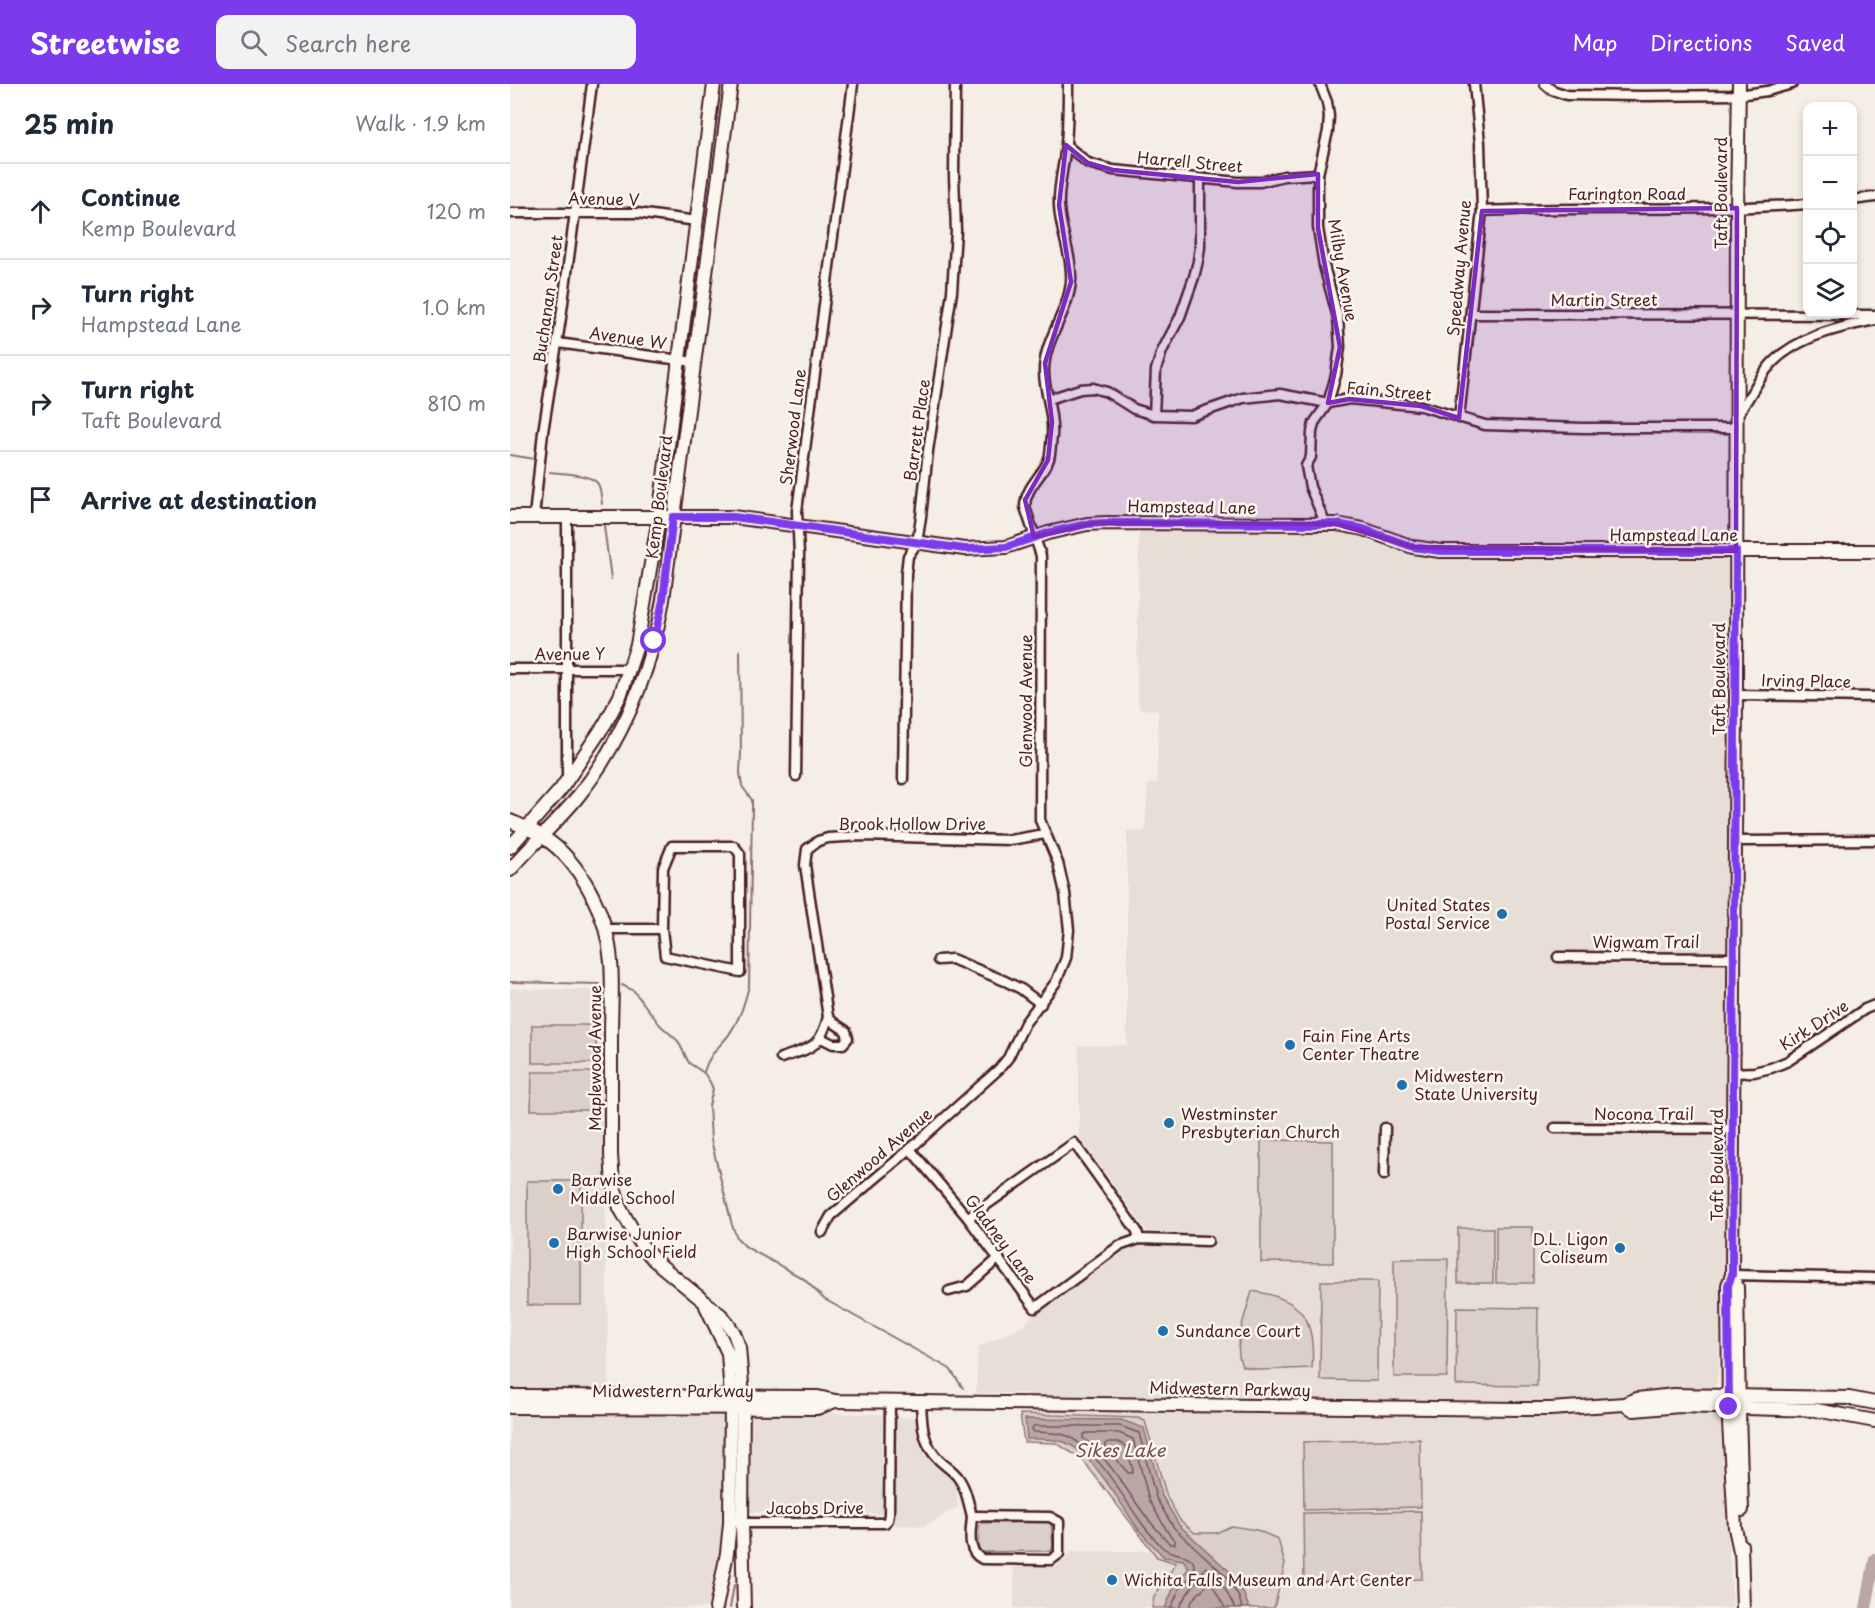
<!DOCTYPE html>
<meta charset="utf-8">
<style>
body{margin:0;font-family:"Playpen Sans",sans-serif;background:#f2f2f3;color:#1f2937}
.controls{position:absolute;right:18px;top:18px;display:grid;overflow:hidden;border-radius:12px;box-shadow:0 3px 9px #0003}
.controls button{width:54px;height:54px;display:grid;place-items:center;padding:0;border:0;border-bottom:2px solid #e0e1e3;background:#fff;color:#1f2937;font:30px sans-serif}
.stop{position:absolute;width:18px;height:18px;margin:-14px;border:4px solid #7c3aed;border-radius:50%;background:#fff}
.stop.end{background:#7c3aed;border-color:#fff;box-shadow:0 2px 6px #0008}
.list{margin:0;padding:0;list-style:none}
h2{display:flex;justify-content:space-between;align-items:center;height:78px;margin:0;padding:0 24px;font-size:26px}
h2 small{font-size:20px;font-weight:400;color:#747a83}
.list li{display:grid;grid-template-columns:39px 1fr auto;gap:18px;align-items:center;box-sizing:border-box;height:96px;padding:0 24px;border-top:2px solid #e0e1e3}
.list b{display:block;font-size:22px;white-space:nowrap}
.list p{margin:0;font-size:20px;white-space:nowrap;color:#747a83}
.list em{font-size:20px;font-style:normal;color:#747a83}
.icon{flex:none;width:33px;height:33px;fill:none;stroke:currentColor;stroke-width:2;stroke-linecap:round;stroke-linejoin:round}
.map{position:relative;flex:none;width:1365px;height:1524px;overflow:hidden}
header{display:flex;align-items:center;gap:36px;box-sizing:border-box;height:84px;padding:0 30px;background:#7c3aed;color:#fff}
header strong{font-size:28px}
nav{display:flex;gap:33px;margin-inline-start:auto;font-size:21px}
.search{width:420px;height:54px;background:#f2f2f3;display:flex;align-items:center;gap:15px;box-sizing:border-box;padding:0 21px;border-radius:12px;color:#747a83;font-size:22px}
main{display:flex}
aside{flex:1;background:#fff}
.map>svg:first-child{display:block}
.built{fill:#e7dfd6}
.green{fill:#dbd0c9;stroke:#92787a;stroke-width:1.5}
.water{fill:#baa7a5;stroke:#8d7174;stroke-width:1.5}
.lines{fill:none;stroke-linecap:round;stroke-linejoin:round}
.shore{stroke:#77555c;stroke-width:1.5}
.stream{stroke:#8d7174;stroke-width:2}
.river{stroke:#baa7a5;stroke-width:12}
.street-casing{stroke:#4a1f2b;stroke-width:13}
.secondary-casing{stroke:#4a1f2b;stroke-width:16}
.street{stroke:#fbf7ec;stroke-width:8}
.secondary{stroke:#fbf7ec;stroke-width:12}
.route{stroke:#7c3aed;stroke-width:8}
.marked{fill:#7b2cbf;fill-opacity:0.2;stroke:#7b2cbf;stroke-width:4.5;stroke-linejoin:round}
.poi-dot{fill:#1f6fb2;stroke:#fbf7ec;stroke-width:2}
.labels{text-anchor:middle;stroke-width:5;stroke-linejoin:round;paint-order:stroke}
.street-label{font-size:16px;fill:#4a1f2b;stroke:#fbf7ec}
.poi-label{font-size:16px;fill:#4a1f2b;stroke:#fbf7ec;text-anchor:start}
.water-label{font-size:18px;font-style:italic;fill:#714f56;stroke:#fbf7ec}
</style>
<header>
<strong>Streetwise</strong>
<div class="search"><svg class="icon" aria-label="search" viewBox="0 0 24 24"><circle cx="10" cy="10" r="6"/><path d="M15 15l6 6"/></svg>Search here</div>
<nav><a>Map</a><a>Directions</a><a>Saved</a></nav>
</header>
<main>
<aside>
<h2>25 min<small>Walk · 1.9 km</small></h2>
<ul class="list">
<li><svg class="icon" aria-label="ahead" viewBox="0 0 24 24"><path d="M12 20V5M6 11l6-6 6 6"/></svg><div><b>Continue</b><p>Kemp Boulevard</p></div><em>120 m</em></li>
<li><svg class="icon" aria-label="right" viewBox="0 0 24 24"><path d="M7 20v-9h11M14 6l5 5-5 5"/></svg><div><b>Turn right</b><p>Hampstead Lane</p></div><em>1.0 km</em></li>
<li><svg class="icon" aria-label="right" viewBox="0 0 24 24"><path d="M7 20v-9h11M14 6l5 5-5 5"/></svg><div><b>Turn right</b><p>Taft Boulevard</p></div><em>810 m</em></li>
<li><svg class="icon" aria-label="arrive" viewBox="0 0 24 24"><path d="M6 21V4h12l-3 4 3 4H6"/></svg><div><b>Arrive at destination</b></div></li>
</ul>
</aside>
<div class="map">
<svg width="1365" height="1524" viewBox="0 0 1365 1524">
<rect width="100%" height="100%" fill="#f4eee4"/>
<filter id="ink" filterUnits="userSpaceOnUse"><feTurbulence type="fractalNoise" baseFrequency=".0167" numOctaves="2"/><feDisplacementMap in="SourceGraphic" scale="12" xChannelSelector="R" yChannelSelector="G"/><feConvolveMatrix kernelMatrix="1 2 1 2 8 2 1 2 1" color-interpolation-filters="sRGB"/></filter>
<g filter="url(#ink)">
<!-- built -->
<g class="built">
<polygon points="629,445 844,445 881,460 1219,472 1214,1172 1208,1289 1207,1299 1202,1305 1209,1327 1223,1524 504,1524 504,1483 546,1483 562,1467 644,1467 574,1372 555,1360 516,1353 517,1309 466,1309 468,1263 515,1241 522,1231 639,1150 569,1053 569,962 617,961 617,747 635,747 638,700 647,699 648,626 629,625 627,603"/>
<polygon points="0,905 91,906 99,1306 0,1305"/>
<polygon points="0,1328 213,1332 215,1431 204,1513 199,1524 0,1524"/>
<polygon points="238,1329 372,1330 372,1430 237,1428"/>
<polygon points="385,1333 405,1334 410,1355 423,1379 446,1398 448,1423 415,1442 386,1441"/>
</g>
<!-- green -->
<g class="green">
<rect x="22" y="941" width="64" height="38"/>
<polygon points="22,988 86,988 86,1026 21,1026"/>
<polygon points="751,1056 823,1057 823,1179 751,1178"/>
<rect x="17" y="1097" width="54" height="124"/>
<rect x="986" y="1143" width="37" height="56"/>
<rect x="948" y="1144" width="35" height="55"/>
<polygon points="884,1175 938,1175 937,1293 884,1293"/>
<polygon points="811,1197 868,1197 867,1297 810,1296"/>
<path d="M742 1207C792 1214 806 1235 802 1284L750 1286 732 1282C722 1260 736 1230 742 1207Z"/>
<polygon points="947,1223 1028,1224 1027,1302 946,1301"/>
<polygon points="510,1330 628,1334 635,1337 657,1413 670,1436 685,1449 706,1449 721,1442 747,1446 768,1455 775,1480 764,1524 642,1524 644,1513 666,1479 647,1473 572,1375 546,1359 514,1358"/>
<polygon points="910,1355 911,1423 794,1426 793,1358"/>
<polygon points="911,1427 912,1495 794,1498 793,1429"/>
<polygon points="541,1438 543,1462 541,1467 471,1468 468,1463 469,1442 472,1439"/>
</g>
<!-- water -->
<path class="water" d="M515 1335 611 1336 634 1344 652 1412 669 1441 720 1488 734 1510 739 1524H655L664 1503 679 1484 673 1476 654 1473C645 1463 634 1453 626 1442 610 1419 581 1367 554 1358 542 1354 530 1355 517 1355Z"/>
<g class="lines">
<!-- shore -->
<g class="shore">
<path d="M576 1349H609L623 1355 639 1416 659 1450 665 1456V1460H660C653 1452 645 1444 638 1435 616 1407 602 1378 573 1354V1351Z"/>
<polygon points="599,1358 608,1358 616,1362 623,1386 622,1389 618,1389 596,1363 596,1360"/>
<path d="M661 1524 669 1506 684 1488C688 1466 661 1473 652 1463 645 1455 637 1447 631 1438 611 1411 591 1371 560 1353 550 1348 535 1349 524 1348L522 1345 523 1342H610L629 1349 646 1414 664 1444 715 1491 729 1513 732 1524"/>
<path d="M669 1524C674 1513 681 1505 688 1495 692 1491 692 1487 696 1483L710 1496 725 1524"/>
<polyline points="679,1524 683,1515 699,1499 703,1502 715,1524"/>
</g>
<!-- stream -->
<g class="stream">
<polyline points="0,371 25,375"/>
<path d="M40 388C51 389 82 390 88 400 91 405 91 414 92 420"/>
<polyline points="94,442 101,495"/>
<polyline points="0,898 89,900"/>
<polyline points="112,901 124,907 150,941 168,957 179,979 194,989 200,998 203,1005 199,1022 201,1056 222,1141 227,1154 236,1163 294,1195 314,1215 440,1285 453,1304"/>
<path d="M194 988C198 972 208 964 218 952 230 935 234 921 239 902L242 725V716L232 702 230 689 231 670 230 566"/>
<polyline points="220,1524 224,1501"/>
</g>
<!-- river -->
<polyline class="river" points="1356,1524 1365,1475"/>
<!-- street casing -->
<g class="street-casing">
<g id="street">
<polyline points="810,0 817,18 819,32 818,47 808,90 808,144 814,182 828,234 830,263 826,291 818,319 804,339 802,348 801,373 796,382 800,403 816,441"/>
<polyline points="1035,0 1042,6 1057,11 1133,12 1228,11 1257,7 1282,0"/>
<polyline points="556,61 578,79 603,86 728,98 750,98 774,92 808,90"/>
<polyline points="1342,116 1365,113"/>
<path d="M972 127C1080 122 1189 128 1298 120"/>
<polyline points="0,129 127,129 187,137"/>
<polyline points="961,230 1365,231"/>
<polyline points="48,259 184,278"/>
<polyline points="539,315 570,305 583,304 597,308 624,325 644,331 681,332 733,314 770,310 818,319 839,315 911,322 975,341 1073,344 1226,344"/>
<polyline points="644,331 646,286 652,267 670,233 684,193 688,177 690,163 690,96"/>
<path d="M1227 332C1237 317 1246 300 1257 285 1281 254 1329 243 1365 236"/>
<polyline points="949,334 972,127 970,59 964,0"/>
<polyline points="24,433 33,348 51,234 82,0"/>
<polyline points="0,585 119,585"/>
<polyline points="1226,611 1365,613"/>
<polyline points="286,692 289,471 287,427 343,0"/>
<polyline points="393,695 396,489 398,472 407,459 411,433 418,367 442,208 446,147 444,91 445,0"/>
<polyline points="57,697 57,433"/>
<polyline points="1225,757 1365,756"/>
<polyline points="95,845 152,845 153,784 162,762 224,762 230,770 230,888 155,872 152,845"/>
<polyline points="1048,873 1223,874"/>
<polyline points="428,876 442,875 495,897 511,905 531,920"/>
<polyline points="311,954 323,960 333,960 338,954 336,947 324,939 318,933"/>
<path d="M271 974C300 964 310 965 318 933L295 781 297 765 308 757 318 754 352 752 500 756 535 750"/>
<polyline points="1224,989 1244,988 1261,984 1278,977 1355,925 1365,921"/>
<polyline points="1045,1044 1223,1045"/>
<polyline points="400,1065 458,1134 525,1224 609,1162 629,1155 698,1157"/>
<polyline points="874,1091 875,1044"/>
<polyline points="458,1134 564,1059 627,1147 629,1155"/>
<path d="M312 1148 321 1132 400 1065 489 985 498 974 515 939 546 898 556 874 559 846 555 809 548 779 530 736 531 472 515 423C515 403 533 392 539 375 541 368 541 359 542 352 544 330 535 311 534 289 533 257 558 230 561 198 563 172 550 148 549 122 548 104 553 86 555 68 558 46 558 23 558 0"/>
<polyline points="1222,1191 1365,1194"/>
<polyline points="439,1207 457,1202 489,1174"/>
<path d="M411 1318C412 1340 412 1359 429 1376 434 1381 441 1385 447 1392 456 1403 458 1418 462 1432"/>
<path d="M462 1432 540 1433 549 1438V1470L541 1476 472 1475C456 1467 461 1447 462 1432Z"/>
<polyline points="228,1439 375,1439 378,1436 379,1430 380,1318"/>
</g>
</g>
<!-- secondary casing -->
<g class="secondary-casing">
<g id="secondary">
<polyline points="1229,0 1227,124 1226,611 1222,1191 1218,1201 1219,1339 1225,1444 1230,1467"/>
<polyline points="0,433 223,433 455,465 496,463 538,449 577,440 596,439 827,440 853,445 903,463 930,467 1365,467"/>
<path d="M0 737C12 742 23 746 33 753 72 778 98 833 101 878 103 902 101 927 101 951 101 991 101 1031 101 1071L103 1099 110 1124 132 1162 144 1176 213 1233 224 1249 229 1263 233 1313 232 1439 234 1524"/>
<polyline points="0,763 51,705 95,640 110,612 127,561 149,433 204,0"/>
<path d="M0 786C21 762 45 740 66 715 113 657 140 589 153 516L221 0"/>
<polyline points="1222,1191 1227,1203 1229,1328 1232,1426"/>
<polyline points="196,1222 218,1269 221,1313 220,1439 217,1469 206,1524"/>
<polyline points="0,1312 308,1313 325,1317 1010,1325 1040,1325 1114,1320 1127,1315 1164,1311 1339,1314 1365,1319"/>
<polyline points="1114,1320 1124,1326 1170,1322 1306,1326 1365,1337"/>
<polyline points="0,1323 307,1324 325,1317"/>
<polyline points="1231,1461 1233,1524"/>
</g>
</g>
<!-- street -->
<use href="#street" class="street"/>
<!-- secondary -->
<use href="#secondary" class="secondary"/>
</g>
</g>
<g class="lines" filter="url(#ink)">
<!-- route -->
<polyline class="route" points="144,557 153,516 163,433 224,433 455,465 496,463 538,449 577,440 596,439 827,440 853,445 903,463 930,467 1226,467 1222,1191 1218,1201 1219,1323"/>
</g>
<!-- marked area -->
<path class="marked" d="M556 61 578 79 603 86 728 98 808 90V144L830 263 818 319 839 315 911 322 949 334 972 127 1227 124 1226 467 903 463 827 440 585 439 524 453 515 416 538 376 542 338 535 279 561 198 549 121Z"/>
<!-- markers -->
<g class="poi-dot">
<circle cx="992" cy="830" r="6"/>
<circle cx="780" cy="961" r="6"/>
<circle cx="892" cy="1001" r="6"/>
<circle cx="659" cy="1039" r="6"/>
<circle cx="48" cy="1105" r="6"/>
<circle cx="44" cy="1159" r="6"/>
<circle cx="1110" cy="1164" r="6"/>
<circle cx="653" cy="1247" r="6"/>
<circle cx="602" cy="1496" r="6"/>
</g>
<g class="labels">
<!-- street labels -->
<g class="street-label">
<text transform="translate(680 78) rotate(5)" y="6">Harrell Street</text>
<text transform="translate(1211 109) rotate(-90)" y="6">Taft Boulevard</text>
<text x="1117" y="116">Farington Road</text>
<text transform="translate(94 115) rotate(1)" y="6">Avenue V</text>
<text transform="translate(949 184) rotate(-85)" y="6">Speedway Avenue</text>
<text transform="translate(833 186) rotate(80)" y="6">Milby Avenue</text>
<text transform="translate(38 215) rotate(-82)" y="6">Buchanan Street</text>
<text x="1094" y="222">Martin Street</text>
<text transform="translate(118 254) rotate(8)" y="6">Avenue W</text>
<text transform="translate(879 307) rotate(5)" y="6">Fain Street</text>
<text transform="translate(283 343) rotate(-83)" y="6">Sherwood Lane</text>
<text transform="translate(407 346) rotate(-82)" y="6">Barrett Place</text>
<text transform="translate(149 413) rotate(-83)" y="6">Kemp Boulevard</text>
<text transform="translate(682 423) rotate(1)" y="6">Hampstead Lane</text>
<text x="1164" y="457">Hampstead Lane</text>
<text x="60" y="576">Avenue Y</text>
<text transform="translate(1209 595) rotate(-90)" y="6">Taft Boulevard</text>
<text transform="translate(1296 597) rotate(1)" y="6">Irving Place</text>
<text transform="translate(516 617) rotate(-90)" y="6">Glenwood Avenue</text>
<text x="402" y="746">Brook Hollow Drive</text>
<text x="1136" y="864">Wigwam Trail</text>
<text transform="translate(1304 941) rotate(-33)" y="6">Kirk Drive</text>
<text transform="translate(85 974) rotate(-90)" y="6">Maplewood Avenue</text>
<text x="1134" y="1036">Nocona Trail</text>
<text transform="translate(369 1071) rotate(-41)" y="6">Glenwood Avenue</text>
<text transform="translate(1207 1081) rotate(-90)" y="6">Taft Boulevard</text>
<text transform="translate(491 1155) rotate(53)" y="6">Gladney Lane</text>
<text transform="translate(720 1305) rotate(1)" y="6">Midwestern Parkway</text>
<text x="163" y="1313">Midwestern Parkway</text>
<text x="305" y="1430">Jacobs Drive</text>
</g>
<!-- poi labels -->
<g class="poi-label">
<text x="980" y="827" text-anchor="end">United States<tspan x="980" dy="18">Postal Service</tspan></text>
<text x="792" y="958">Fain Fine Arts<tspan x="792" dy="18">Center Theatre</tspan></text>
<text x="904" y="998">Midwestern<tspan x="904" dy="18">State University</tspan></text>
<text x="671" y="1036">Westminster<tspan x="671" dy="18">Presbyterian Church</tspan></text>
<text x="60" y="1102">Barwise<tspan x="60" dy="18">Middle School</tspan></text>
<text x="56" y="1156">Barwise Junior<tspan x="56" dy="18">High School Field</tspan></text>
<text x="1098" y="1161" text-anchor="end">D.L. Ligon<tspan x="1098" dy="18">Coliseum</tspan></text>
<text x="665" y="1253">Sundance Court</text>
<text x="614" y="1502">Wichita Falls Museum and Art Center</text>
</g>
<!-- water labels -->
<g class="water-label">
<text x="610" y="1373">Sikes Lake</text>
</g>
</g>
</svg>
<div class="controls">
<button>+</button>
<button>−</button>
<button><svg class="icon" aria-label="locate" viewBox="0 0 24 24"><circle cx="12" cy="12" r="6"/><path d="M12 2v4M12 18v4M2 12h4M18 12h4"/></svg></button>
<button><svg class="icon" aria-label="layers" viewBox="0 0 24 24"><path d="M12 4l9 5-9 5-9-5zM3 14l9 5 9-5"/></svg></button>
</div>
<div class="stop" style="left:144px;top:557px"></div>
<div class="stop end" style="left:1219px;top:1323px"></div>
</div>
</main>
